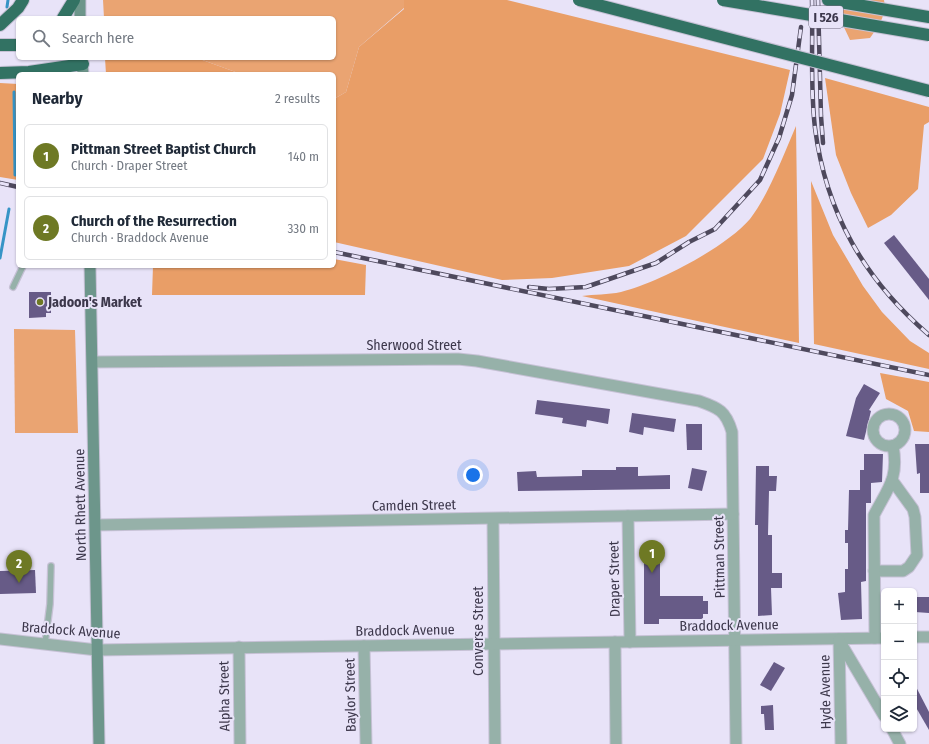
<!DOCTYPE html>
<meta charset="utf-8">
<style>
body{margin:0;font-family:"Fira Sans Condensed",sans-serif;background:#f6f6f7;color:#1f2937}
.controls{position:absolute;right:12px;bottom:12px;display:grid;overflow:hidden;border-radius:6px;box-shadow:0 1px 3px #0004}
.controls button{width:36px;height:36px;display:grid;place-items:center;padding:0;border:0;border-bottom:1px solid #e0e1e3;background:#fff;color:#1f2937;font:20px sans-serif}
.you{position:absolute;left:473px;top:475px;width:14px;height:14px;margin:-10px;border:3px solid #fff;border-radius:50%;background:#1a73e8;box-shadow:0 0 0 6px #1a73e833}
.badge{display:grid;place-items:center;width:26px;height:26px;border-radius:50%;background:#6e7924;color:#fff;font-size:13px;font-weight:700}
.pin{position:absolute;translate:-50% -33px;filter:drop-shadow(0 1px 2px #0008)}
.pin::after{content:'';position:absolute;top:21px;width:14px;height:12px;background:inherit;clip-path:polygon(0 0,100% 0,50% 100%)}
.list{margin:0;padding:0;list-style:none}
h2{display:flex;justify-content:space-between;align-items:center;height:52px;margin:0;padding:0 16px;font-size:17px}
h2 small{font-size:13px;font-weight:400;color:#747a83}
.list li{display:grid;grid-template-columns:26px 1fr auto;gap:12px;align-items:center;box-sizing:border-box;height:64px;margin:0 8px 8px;padding:0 8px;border:1px solid #e0e1e3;border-radius:6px}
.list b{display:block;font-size:15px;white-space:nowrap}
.list p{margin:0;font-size:13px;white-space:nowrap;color:#747a83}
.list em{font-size:13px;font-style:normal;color:#747a83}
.icon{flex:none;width:22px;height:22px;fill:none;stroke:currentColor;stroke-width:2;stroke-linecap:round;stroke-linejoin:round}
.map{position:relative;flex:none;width:929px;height:744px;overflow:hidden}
.search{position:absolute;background:#fff;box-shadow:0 1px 3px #0004;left:16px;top:16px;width:320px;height:44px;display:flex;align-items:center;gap:10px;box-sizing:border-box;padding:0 14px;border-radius:6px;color:#747a83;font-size:15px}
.panel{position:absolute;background:#fff;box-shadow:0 1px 3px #0004;left:16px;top:72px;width:320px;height:196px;border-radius:6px}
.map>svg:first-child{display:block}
.green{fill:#eaa472}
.forest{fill:#e99e67}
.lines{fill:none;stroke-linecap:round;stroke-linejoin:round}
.stream{stroke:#3694c6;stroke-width:3}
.building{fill:#675b87}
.service-casing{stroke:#c6c1d5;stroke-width:8}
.minor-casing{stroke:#c6c1d5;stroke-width:13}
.secondary-casing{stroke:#c6c1d5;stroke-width:13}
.motorway-casing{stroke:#c6c1d5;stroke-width:14}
.service{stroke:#96b1a9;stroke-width:5.5}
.minor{stroke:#96b1a9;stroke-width:11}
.secondary{stroke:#6d968b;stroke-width:11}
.motorway{stroke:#327263;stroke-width:12}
.rail-casing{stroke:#4e495d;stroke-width:4.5}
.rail{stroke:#e8e3f8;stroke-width:3;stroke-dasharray:9;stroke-linecap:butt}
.motorway-bridge-casing{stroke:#c6c1d5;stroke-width:14;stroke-linecap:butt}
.motorway-bridge{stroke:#327263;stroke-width:12}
.poi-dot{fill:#6e7924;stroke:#e8e3f8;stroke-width:1.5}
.labels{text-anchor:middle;stroke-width:4;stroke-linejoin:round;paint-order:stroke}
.shield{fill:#e8e3f8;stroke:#706b7f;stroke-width:1}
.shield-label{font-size:13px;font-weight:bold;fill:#3c374b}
.poi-label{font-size:14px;font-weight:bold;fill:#3c374b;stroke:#e8e3f8;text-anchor:start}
.street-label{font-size:14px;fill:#3c374b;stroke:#e8e3f8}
</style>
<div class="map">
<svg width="929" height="744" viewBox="0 0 929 744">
<rect width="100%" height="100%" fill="#e8e3f8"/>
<!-- green -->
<g class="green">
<polygon points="103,0 404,0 404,8 359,47 346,92 334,99 334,74 241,74 197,58 334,58 334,18 104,18"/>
<path d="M842 0H884C887 15 878 27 870 38L850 40 842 23Z"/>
<polygon points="14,329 75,330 78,433 15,433"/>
</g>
<!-- forest -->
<g class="forest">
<polygon points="404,0 507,0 790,70 780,114 763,159 686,236 629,266 552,278 502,280 334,242 334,99 346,92 359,47 404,9"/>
<polygon points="105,58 197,58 241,74 106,74"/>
<polygon points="825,78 929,107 929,122 924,125 918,189 891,215 868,228 851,193 836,155"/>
<polygon points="0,83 18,84 18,180 0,177"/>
<path d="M796 126 799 343 582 296C594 294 608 295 621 292 657 283 725 248 750 219 768 196 784 154 796 126Z"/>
<polygon points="811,181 833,235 863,286 882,312 910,341 929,353 929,369 814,344"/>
<polygon points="334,259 366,265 365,295 152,295 153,266 334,266"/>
<polygon points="880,373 929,382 929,432 914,431 908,411 886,399"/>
</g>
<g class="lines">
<!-- stream -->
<g class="stream">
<polyline points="7,7 8,0"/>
<polyline points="14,92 15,175"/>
<polyline points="0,258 9,209"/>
</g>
</g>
<!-- building -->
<g class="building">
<polygon points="894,235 929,279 929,300 884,243"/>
<polygon points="29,292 51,292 51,313 46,313 46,317 29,318"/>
<polygon points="864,384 880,393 869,410 871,411 864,440 846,436 856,398"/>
<polygon points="537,400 610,409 608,424 587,420 586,427 562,423 563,418 535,414"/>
<polygon points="632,413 676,419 674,432 644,427 643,435 629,432"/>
<polygon points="686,424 702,424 702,450 687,450"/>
<polygon points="915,444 929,444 929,493 920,493 920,473 917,474"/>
<polygon points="864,454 883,454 882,482 871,483 871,503 866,503 866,581 861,582 862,619 841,620 838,593 845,592 845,569 848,569 848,543 845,543 845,530 848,530 849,490 860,490 860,470 864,470"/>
<polygon points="756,466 769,466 769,476 777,476 776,491 769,491 768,535 772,535 772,573 782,573 782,588 771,588 772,615 758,616 758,525 755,525"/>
<polygon points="616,467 638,467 638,476 670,475 670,489 518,491 517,472 536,471 537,477 582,476 582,470 616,470"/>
<polygon points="692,468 707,471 702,491 688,488"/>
<polygon points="644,543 660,543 660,596 703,596 703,601 708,601 708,614 703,614 703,619 659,619 659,624 644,624"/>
<polygon points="35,570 36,593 0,594 0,571"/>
<polygon points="916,597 929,597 929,613 915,612"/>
<polygon points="774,662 785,668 771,691 760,685"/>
<polygon points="914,683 929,712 929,730 914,704"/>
<polygon points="773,705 774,730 765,730 764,714 761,714 761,706"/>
</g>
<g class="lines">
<!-- service casing -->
<g class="service-casing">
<g id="service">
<polyline points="13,287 23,266"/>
<polyline points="45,644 50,604 51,566"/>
</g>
</g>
<!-- minor casing -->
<g class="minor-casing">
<g id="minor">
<path d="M93 362 458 359 477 361 699 401C719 408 726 411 732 432L736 744"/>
<circle cx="889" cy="430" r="16"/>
<polyline points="628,516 630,642"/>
<polyline points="493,519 495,744"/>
<polyline points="96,525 733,514"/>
<polyline points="874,571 903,571 909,567 917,555 915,517 913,509 892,480"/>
<polyline points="914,637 929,637"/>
<path d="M875 638 874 522V515C888 488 899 478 893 446"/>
<polyline points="0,639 97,650 884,638"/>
<polyline points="839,639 841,744"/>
<polyline points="839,640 884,716"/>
<polyline points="615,642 616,744"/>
<polyline points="364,646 366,744"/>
<polyline points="239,647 240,744"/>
<polyline points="892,729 900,744"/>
</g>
</g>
<!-- secondary casing -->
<g class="secondary-casing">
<g id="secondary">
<polyline points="80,0 80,18"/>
<polyline points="82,58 83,74"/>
<polyline points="90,266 99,744"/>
</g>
</g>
<!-- motorway casing -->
<g class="motorway-casing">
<g id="motorway">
<polyline points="828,0 929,17"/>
<polyline points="63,18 74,0"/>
<polyline points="0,25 18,8 23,0"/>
<polyline points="0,45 18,45"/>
<polyline points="0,73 29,72 83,64"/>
</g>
</g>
<!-- service -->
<use href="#service" class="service"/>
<!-- minor -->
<use href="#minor" class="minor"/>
<!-- secondary -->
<use href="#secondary" class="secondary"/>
<!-- motorway -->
<use href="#motorway" class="motorway"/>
<!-- rail casing -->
<g class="rail-casing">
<g id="rail">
<path d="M812 0C813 42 810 86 815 128 826 213 864 279 929 335"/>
<polyline points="818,0 821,116 823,143"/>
<polyline points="0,183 18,187"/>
<polyline points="334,252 929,375"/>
<polyline points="529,287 549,289 586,287 656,263 689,242 715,229 760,180 779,138 792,95 801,27"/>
</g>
</g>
<!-- rail -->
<use href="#rail" class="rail"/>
<!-- motorway-bridge casing -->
<g class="motorway-bridge-casing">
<g id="motorway-bridge">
<polyline points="579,0 929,91"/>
<polyline points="723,0 929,35"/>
</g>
</g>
<!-- motorway-bridge -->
<use href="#motorway-bridge" class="motorway-bridge"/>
</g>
<!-- markers -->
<circle class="poi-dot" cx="40" cy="302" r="4"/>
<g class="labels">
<!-- shield labels -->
<rect class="shield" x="809" y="6" width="34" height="22" rx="3"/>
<g class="shield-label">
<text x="826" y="22">I 526</text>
</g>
<!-- poi labels -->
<g class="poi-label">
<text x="48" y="307">Jadoon's Market</text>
</g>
<!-- street labels -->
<g class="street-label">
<text x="414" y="350">Sherwood Street</text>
<text transform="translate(80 505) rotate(-91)" y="5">North Rhett Avenue</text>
<text transform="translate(414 505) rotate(-1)" y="5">Camden Street</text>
<text transform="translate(719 557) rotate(-91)" y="5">Pittman Street</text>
<text transform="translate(614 579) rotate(-91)" y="5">Draper Street</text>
<text transform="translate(729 625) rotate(-1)" y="5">Braddock Avenue</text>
<text transform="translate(71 630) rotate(4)" y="5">Braddock Avenue</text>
<text transform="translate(405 630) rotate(-1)" y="5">Braddock Avenue</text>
<text transform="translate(478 631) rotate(-90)" y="5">Converse Street</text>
<text transform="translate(825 692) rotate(-91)" y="5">Hyde Avenue</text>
<text transform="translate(350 695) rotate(-91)" y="5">Baylor Street</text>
<text transform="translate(224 696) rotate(-91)" y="5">Alpha Street</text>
</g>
</g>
</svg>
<div class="controls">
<button>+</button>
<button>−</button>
<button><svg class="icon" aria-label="locate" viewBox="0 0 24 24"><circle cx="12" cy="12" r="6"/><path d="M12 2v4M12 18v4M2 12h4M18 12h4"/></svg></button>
<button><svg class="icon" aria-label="layers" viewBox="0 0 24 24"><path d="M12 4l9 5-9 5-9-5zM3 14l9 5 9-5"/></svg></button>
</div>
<div class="you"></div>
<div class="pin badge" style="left:652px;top:573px">1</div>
<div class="pin badge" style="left:19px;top:583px">2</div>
<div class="search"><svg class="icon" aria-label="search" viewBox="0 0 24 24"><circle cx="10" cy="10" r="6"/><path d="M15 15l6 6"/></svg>Search here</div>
<section class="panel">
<h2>Nearby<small>2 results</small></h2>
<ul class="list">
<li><span class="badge">1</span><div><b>Pittman Street Baptist Church</b><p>Church · Draper Street</p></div><em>140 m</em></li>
<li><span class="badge">2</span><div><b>Church of the Resurrection</b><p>Church · Braddock Avenue</p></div><em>330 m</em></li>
</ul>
</section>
</div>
